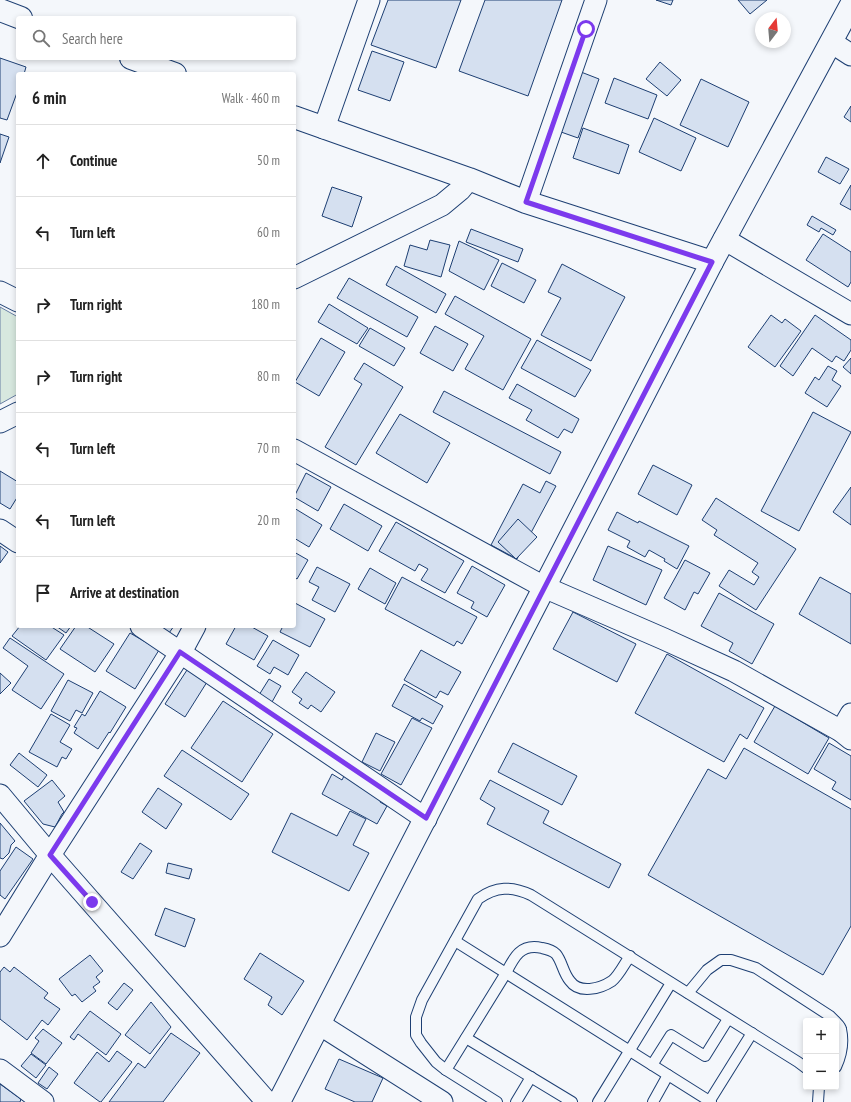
<!DOCTYPE html>
<meta charset="utf-8">
<style>
body{margin:0;font-family:"PT Sans Narrow",sans-serif;background:#f6f6f6;color:#222}
.controls{position:absolute;right:12px;bottom:12px;display:grid;overflow:hidden;border-radius:4px;box-shadow:0 2px 6px #0003}
.controls button{width:36px;height:36px;display:grid;place-items:center;padding:0;border:0;border-bottom:1px solid #e0e0e0;background:#fff;color:#222;font:20px sans-serif}
.compass{position:absolute;left:755px;top:12px;width:36px;height:36px;border-radius:50%;background:#fff;box-shadow:0 2px 6px #0003;rotate:16deg}
.stop{position:absolute;width:12px;height:12px;margin:-9px;border:3px solid #7c3aed;border-radius:50%;background:#fff}
.stop.end{background:#7c3aed;border-color:#fff;box-shadow:0 1px 4px #0008}
.list{margin:0;padding:0;list-style:none}
h2{display:flex;justify-content:space-between;align-items:center;height:52px;margin:0;padding:0 16px;font-size:17px}
h2 small{font-size:13px;font-weight:400;color:#767676}
.list li{display:grid;grid-template-columns:26px 1fr auto;gap:12px;align-items:center;box-sizing:border-box;height:72px;padding:0 16px;border-top:1px solid #e0e0e0}
.list b{display:block;font-size:15px;white-space:nowrap}
.list em{font-size:13px;font-style:normal;color:#767676}
.icon{flex:none;width:22px;height:22px;fill:none;stroke:currentColor;stroke-width:2;stroke-linecap:round;stroke-linejoin:round}
.map{position:relative;flex:none;width:851px;height:1102px;overflow:hidden}
.search{position:absolute;background:#fff;box-shadow:0 2px 6px #0003;left:16px;top:16px;width:280px;height:44px;display:flex;align-items:center;gap:10px;box-sizing:border-box;padding:0 14px;border-radius:4px;color:#767676;font-size:15px}
.panel{position:absolute;background:#fff;box-shadow:0 2px 6px #0003;left:16px;top:72px;width:280px;height:556px;border-radius:4px}
.map>svg:first-child{display:block}
.green{fill:#d7e8df;stroke:#687fa3}
.building{fill:#d5e0f0;stroke:#1d3f73}
.lines{fill:none;stroke-linecap:round;stroke-linejoin:round}
.lane-casing{stroke:#1d3f73;stroke-width:12}
.street-casing{stroke:#1d3f73;stroke-width:23}
.secondary-casing{stroke:#1d3f73;stroke-width:24}
.lane{stroke:#f4f7fb;stroke-width:10}
.street{stroke:#f4f7fb;stroke-width:21}
.secondary{stroke:#f4f7fb;stroke-width:22}
.route{stroke:#7c3aed;stroke-width:5}
</style>
<div class="map">
<svg width="851" height="1102" viewBox="0 0 851 1102">
<rect width="100%" height="100%" fill="#f4f7fb"/>
<!-- green -->
<polygon class="green" points="0,307 18,317 18,394 0,404"/>
<!-- building -->
<g class="building">
<polygon points="388,0 461,0 436,68 371,45"/>
<polygon points="485,0 562,0 528,96 459,71"/>
<polygon points="656,0 673,0 671,5"/>
<polygon points="738,0 767,0 750,14"/>
<polygon points="372,51 404,62 390,101 358,90"/>
<polygon points="0,58 26,67 24,74 18,74 18,90 7,120 0,118"/>
<polygon points="660,62 681,80 667,96 646,79"/>
<polygon points="581,72 599,79 578,138 561,132"/>
<polygon points="614,78 657,95 648,119 605,103"/>
<polygon points="701,79 749,102 728,147 680,125"/>
<polygon points="851,106 851,122 844,117"/>
<polygon points="654,118 696,138 681,171 639,152"/>
<polygon points="583,128 629,145 619,174 573,158"/>
<polygon points="0,134 9,137 0,163"/>
<polygon points="826,157 849,169 840,184 818,172"/>
<polygon points="851,185 851,210 840,204"/>
<polygon points="332,187 362,197 352,227 322,216"/>
<polygon points="812,216 836,230 833,235 821,228 819,232 807,225"/>
<polygon points="471,229 523,249 518,262 466,242"/>
<polygon points="823,234 851,252 851,282 848,287 806,260"/>
<polygon points="430,240 450,245 441,277 404,266 410,245 427,250"/>
<polygon points="459,241 499,260 484,290 449,271"/>
<polygon points="502,263 536,280 524,303 491,286"/>
<polygon points="562,264 625,297 591,361 541,335 561,298 548,292"/>
<polygon points="396,266 446,294 436,313 386,285"/>
<polygon points="349,278 418,317 407,337 337,298"/>
<polygon points="455,296 531,339 503,390 465,369 484,336 445,314"/>
<polygon points="329,304 368,328 357,344 318,322"/>
<polygon points="771,315 782,323 785,319 801,331 775,367 748,347"/>
<polygon points="815,315 851,340 851,350 844,361 836,356 832,362 812,348 793,376 780,366"/>
<polygon points="435,326 468,344 453,371 420,353"/>
<polygon points="370,328 405,348 394,366 359,346"/>
<polygon points="321,338 345,352 319,396 295,382"/>
<polygon points="537,340 591,370 575,397 521,368"/>
<polygon points="851,358 851,374 843,367"/>
<polygon points="364,363 403,387 356,465 325,447 362,384 354,379"/>
<polygon points="828,366 837,371 832,380 841,386 827,407 805,393 815,377 819,380"/>
<polygon points="517,384 579,419 572,433 564,429 558,438 526,420 532,410 509,398"/>
<polygon points="444,391 561,452 550,474 433,412"/>
<polygon points="813,412 851,432 799,531 761,511"/>
<polygon points="400,414 450,443 427,483 376,453"/>
<polygon points="653,465 692,485 677,515 638,494"/>
<polygon points="0,471 18,482 18,496 10,509 0,503"/>
<polygon points="306,473 331,487 318,511 294,497"/>
<polygon points="546,481 556,486 517,559 491,545 523,484 540,493"/>
<polygon points="851,487 851,525 833,512"/>
<polygon points="716,498 796,549 756,610 719,586 729,570 754,585 759,577 752,572 758,563 714,535 717,530 702,520"/>
<polygon points="344,504 382,526 368,551 330,529"/>
<polygon points="294,508 322,525 309,547 294,538"/>
<polygon points="617,512 638,523 639,521 689,546 677,569 664,561 665,559 649,550 645,557 627,547 630,541 608,530"/>
<polygon points="518,519 537,537 516,559 498,542"/>
<polygon points="396,522 464,561 445,593 421,580 428,569 419,564 415,571 379,551"/>
<polygon points="0,546 8,552 0,563"/>
<polygon points="608,546 662,570 646,605 593,580"/>
<polygon points="294,552 308,560 297,579 294,577"/>
<polygon points="685,560 710,573 698,594 694,592 685,610 664,598"/>
<polygon points="472,566 505,585 487,617 471,608 474,602 457,593"/>
<polygon points="317,567 350,584 335,612 312,600 319,587 309,582"/>
<polygon points="370,568 396,583 385,604 358,589"/>
<polygon points="402,577 477,617 462,644 457,641 454,646 385,609"/>
<polygon points="820,577 851,594 851,644 799,614"/>
<polygon points="719,593 774,624 752,664 729,651 733,643 701,626"/>
<polygon points="295,603 325,619 310,647 280,632 283,626 294,626"/>
<polygon points="573,612 636,644 617,682 553,649"/>
<polygon points="20,626 50,626 64,635 46,660 12,636"/>
<polygon points="56,626 71,626 66,633"/>
<polygon points="76,626 86,626 114,644 95,672 60,649"/>
<polygon points="158,626 174,626 169,633"/>
<polygon points="236,626 250,626 268,636 254,660 226,644"/>
<polygon points="130,633 159,650 135,689 106,671"/>
<polygon points="10,638 64,674 41,709 12,690 28,666 3,648"/>
<polygon points="273,640 299,655 288,675 274,667 270,674 257,666"/>
<polygon points="421,650 461,672 448,695 440,691 436,698 404,680"/>
<polygon points="667,654 764,708 747,739 740,734 724,762 635,713"/>
<polygon points="187,670 207,682 185,717 165,704"/>
<polygon points="306,672 335,692 321,712 311,705 308,709 299,703 302,699 292,692"/>
<polygon points="0,673 11,683 0,694"/>
<polygon points="269,679 281,686 272,702 259,695"/>
<polygon points="68,680 93,693 82,713 76,710 70,721 51,711"/>
<polygon points="404,684 443,706 433,724 422,718 420,721 392,706"/>
<polygon points="100,691 126,707 110,733 109,732 98,749 74,733 77,728 74,727 82,714 85,716"/>
<polygon points="223,701 273,734 242,782 191,748"/>
<polygon points="775,706 829,738 808,774 754,742"/>
<polygon points="51,714 70,725 60,742 72,749 66,759 62,757 57,767 29,752"/>
<polygon points="412,718 432,728 401,785 381,774"/>
<polygon points="376,733 395,742 380,771 362,762"/>
<polygon points="513,743 577,776 562,805 498,772"/>
<polygon points="829,743 851,756 851,800 832,789 836,782 814,769"/>
<polygon points="744,748 851,809 851,926 823,975 648,875 708,769 726,779"/>
<polygon points="182,750 249,794 231,820 164,776"/>
<polygon points="19,753 47,775 38,787 10,765"/>
<polygon points="332,774 342,780 345,774 383,796 380,802 387,806 377,824 322,794"/>
<polygon points="52,780 65,796 58,802 64,812 62,814 55,827 43,824 24,801"/>
<polygon points="490,780 549,811 543,823 621,864 609,888 487,824 495,808 480,799"/>
<polygon points="158,788 182,804 166,829 142,812"/>
<polygon points="350,811 366,819 353,845 369,853 349,891 272,852 291,813 337,836"/>
<polygon points="0,823 15,841 11,845 9,853 3,859 0,858"/>
<polygon points="140,843 152,851 133,879 121,872"/>
<polygon points="16,847 33,859 5,899 0,895 0,871"/>
<polygon points="168,863 192,869 189,879 166,873"/>
<polygon points="165,908 195,919 185,947 155,935"/>
<polygon points="260,953 304,981 282,1015 268,1005 272,997 244,979"/>
<polygon points="90,955 103,971 96,977 100,982 93,987 96,991 82,1002 75,994 72,996 59,979"/>
<polygon points="4,967 10,972 14,967 48,993 44,998 60,1009 48,1025 42,1020 27,1040 0,1019 0,972"/>
<polygon points="124,983 133,990 117,1010 108,1003"/>
<polygon points="151,1002 171,1027 150,1054 125,1035"/>
<polygon points="90,1011 121,1034 106,1055 78,1034 74,1040 70,1037"/>
<polygon points="43,1029 62,1043 46,1064 31,1053 39,1041 35,1038"/>
<polygon points="171,1033 200,1053 163,1102 109,1102 138,1063 145,1068"/>
<polygon points="117,1051 132,1062 101,1102 100,1102 74,1083 97,1052 109,1062"/>
<polygon points="31,1054 46,1065 36,1078 21,1066"/>
<polygon points="339,1059 383,1078 372,1102 355,1102 325,1089"/>
<polygon points="49,1067 58,1074 47,1089 38,1083"/>
<polygon points="0,1084 21,1099 20,1102 0,1102"/>
</g>
<g class="lines">
<!-- lane casing -->
<g class="lane-casing">
<g id="lane">
<polyline points="455,941 711,1102"/>
<polyline points="688,993 707,970 721,960 731,960 756,968 830,1016 835,1021"/>
<path d="M836 1022C838 1024 841 1027 841 1029 844 1042 841 1056 836 1067"/>
<polyline points="466,1038 572,1102"/>
<polyline points="652,1065 671,1035 705,1056 728,1019"/>
<path d="M446 1070 506 973C514 957 521 943 542 948 547 949 552 950 556 954 562 961 563 973 570 981 579 994 600 989 612 981 618 977 625 963 630 956"/>
<path d="M497 1102 446 1070 436 1062 421 1043 416 1035V1017L422 1000 478 899C496 886 512 886 531 895L798 1062 806 1068"/>
<polyline points="516,1102 531,1077"/>
<polyline points="598,1102 671,983"/>
<polyline points="653,1102 668,1075"/>
<polyline points="709,1102 752,1033"/>
<polyline points="818,1102 819,1087"/>
</g>
</g>
<!-- street casing -->
<g class="street-casing">
<g id="street">
<polyline points="831,42 851,55"/>
<polyline points="324,128 369,0"/>
<polyline points="526,202 596,0"/>
<polyline points="724,239 851,314"/>
<polyline points="294,278 442,205 460,190 469,179"/>
<polyline points="0,292 18,301"/>
<polyline points="0,422 18,413"/>
<polyline points="294,450 544,587 664,639 734,671 841,731 851,739"/>
<polyline points="0,530 18,542"/>
<polyline points="141,626 426,819"/>
<polyline points="841,731 851,714"/>
<polyline points="0,795 50,855 267,1102"/>
<polyline points="0,936 50,855 181,652 195,626"/>
<polyline points="319,1024 442,1102"/>
<polyline points="0,1070 43,1102"/>
</g>
</g>
<!-- secondary casing -->
<g class="secondary-casing">
<g id="secondary">
<polyline points="0,10 21,18"/>
<polyline points="131,58 175,74"/>
<polyline points="294,117 469,179 526,202 712,262"/>
<polyline points="279,1102 712,262 851,5"/>
</g>
</g>
<!-- lane -->
<use href="#lane" class="lane"/>
<!-- street -->
<use href="#street" class="street"/>
<!-- secondary -->
<use href="#secondary" class="secondary"/>
</g>
<g class="lines">
<!-- route -->
<polyline class="route" points="92,902 50,855 180,652 426,818 712,262 526,202 586,29"/>
</g>
</svg>
<div class="controls">
<button>+</button>
<button>−</button>
</div>
<svg class="compass" viewBox="-18 -18 36 36"><path d="M0-13l5 13h-10z" fill="#e53935"/><path d="M0 13l5-13h-10z" fill="#767676"/></svg>
<div class="stop" style="left:586px;top:29px"></div>
<div class="stop end" style="left:92px;top:902px"></div>
<div class="search"><svg class="icon" aria-label="search" viewBox="0 0 24 24"><circle cx="10" cy="10" r="6"/><path d="M15 15l6 6"/></svg>Search here</div>
<section class="panel">
<h2>6 min<small>Walk · 460 m</small></h2>
<ul class="list">
<li><svg class="icon" aria-label="ahead" viewBox="0 0 24 24"><path d="M12 20V5M6 11l6-6 6 6"/></svg><div><b>Continue</b></div><em>50 m</em></li>
<li><svg class="icon" aria-label="left" viewBox="0 0 24 24"><path d="M17 20v-9H6M10 6l-5 5 5 5"/></svg><div><b>Turn left</b></div><em>60 m</em></li>
<li><svg class="icon" aria-label="right" viewBox="0 0 24 24"><path d="M7 20v-9h11M14 6l5 5-5 5"/></svg><div><b>Turn right</b></div><em>180 m</em></li>
<li><svg class="icon" aria-label="right" viewBox="0 0 24 24"><path d="M7 20v-9h11M14 6l5 5-5 5"/></svg><div><b>Turn right</b></div><em>80 m</em></li>
<li><svg class="icon" aria-label="left" viewBox="0 0 24 24"><path d="M17 20v-9H6M10 6l-5 5 5 5"/></svg><div><b>Turn left</b></div><em>70 m</em></li>
<li><svg class="icon" aria-label="left" viewBox="0 0 24 24"><path d="M17 20v-9H6M10 6l-5 5 5 5"/></svg><div><b>Turn left</b></div><em>20 m</em></li>
<li><svg class="icon" aria-label="arrive" viewBox="0 0 24 24"><path d="M6 21V4h12l-3 4 3 4H6"/></svg><div><b>Arrive at destination</b></div></li>
</ul>
</section>
</div>
